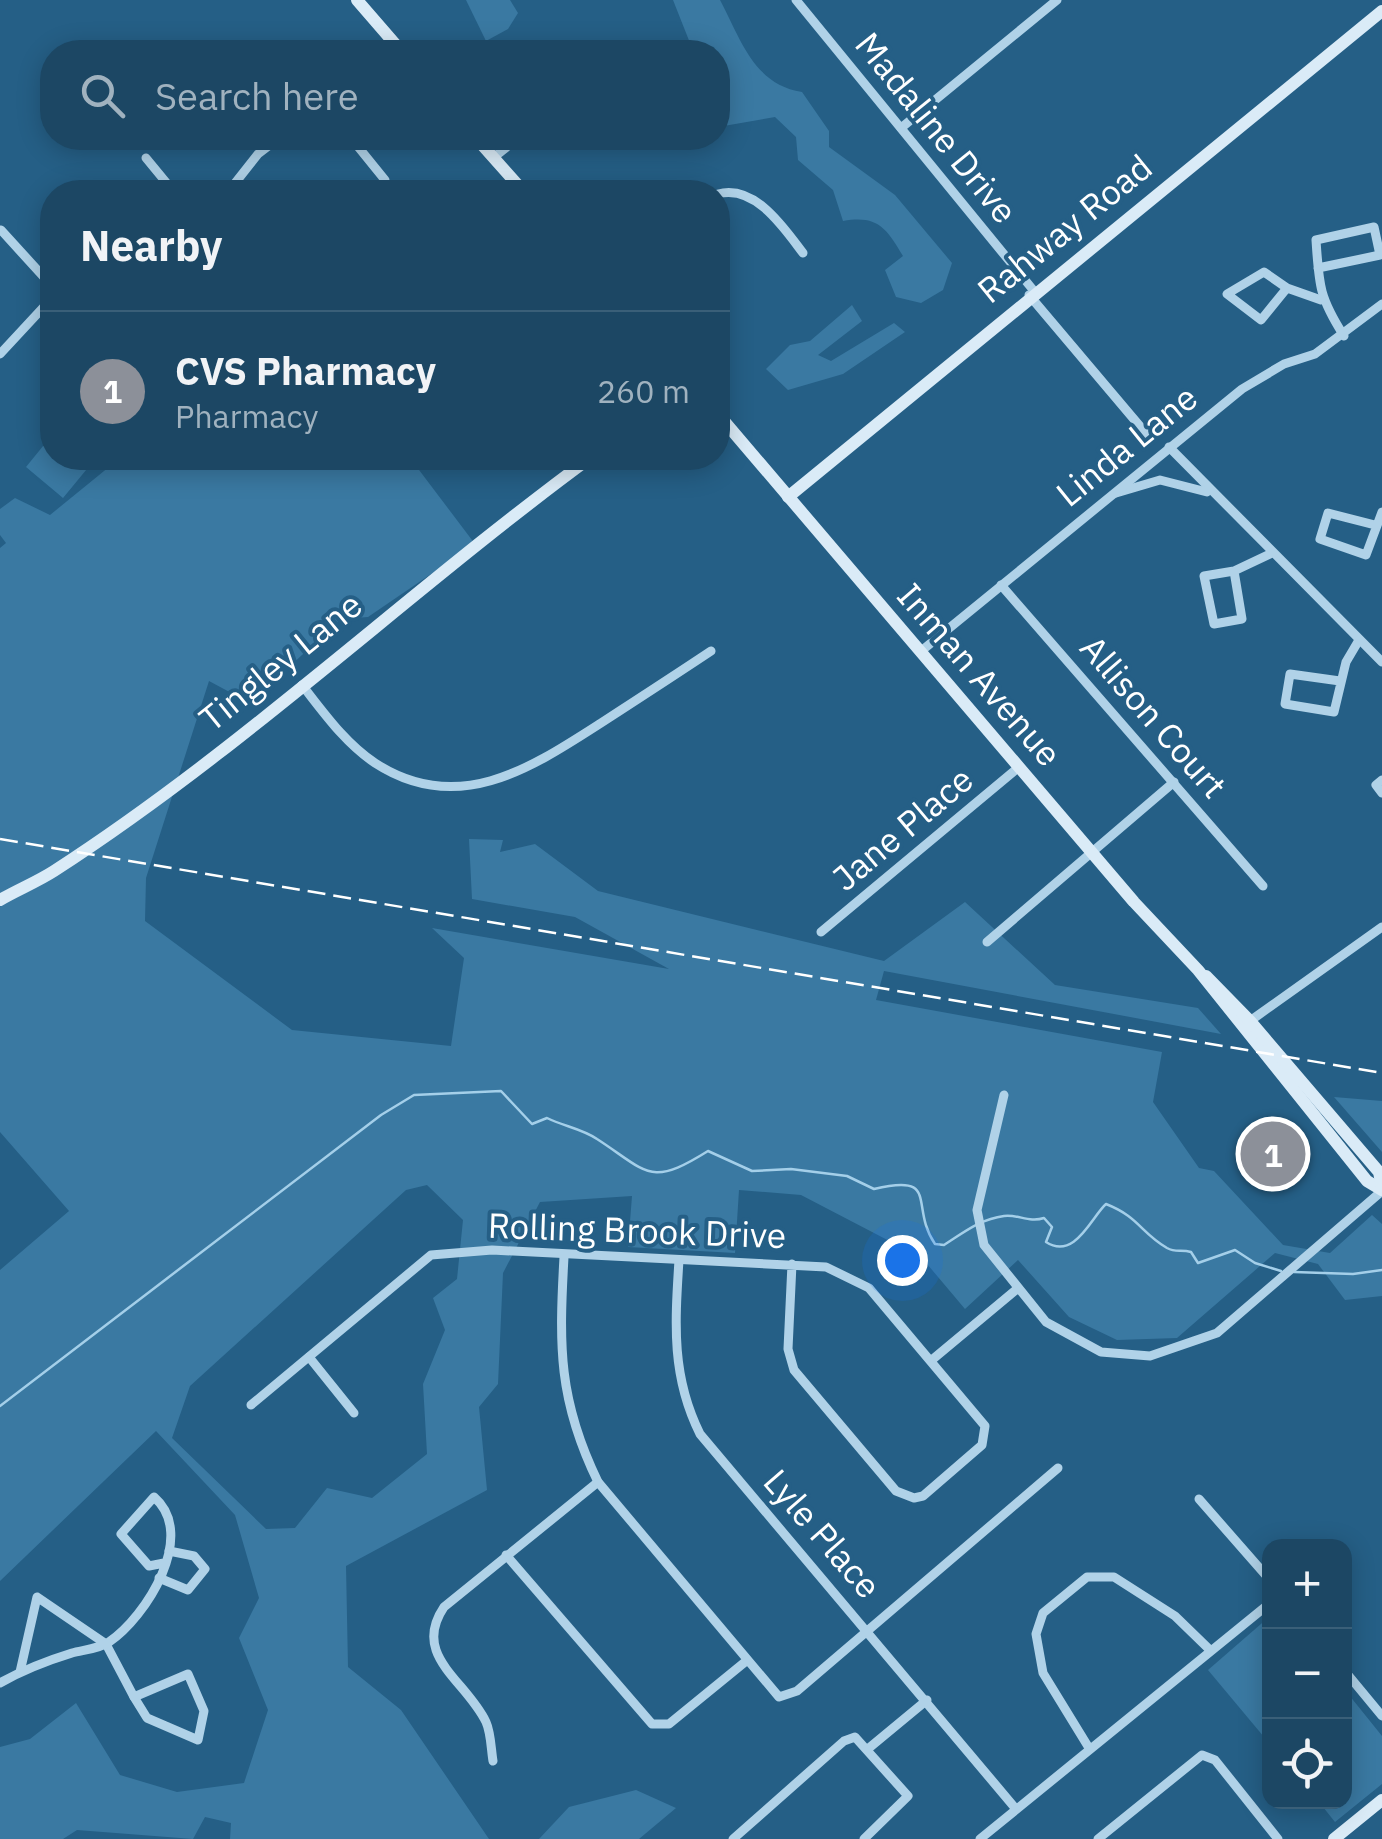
<!DOCTYPE html>
<meta charset="utf-8">
<style>
body{margin:0;font-family:"IBM Plex Sans",sans-serif;background:#29516d;color:#f1f3f6}
.controls{position:absolute;right:30px;bottom:30px;display:grid;overflow:hidden;border-radius:20px;box-shadow:0 5px 25px #0003}
.controls button{width:90px;height:90px;display:grid;place-items:center;padding:0;border:0;border-bottom:2px solid #3a5f78;background:#1c4764;color:#f1f3f6;font:50px sans-serif}
.you{position:absolute;left:902px;top:1260px;width:35px;height:35px;margin:-25px;border:8px solid #fff;border-radius:50%;background:#1a73e8;box-shadow:0 0 0 15px #1a73e833}
.badge{display:grid;place-items:center;width:65px;height:65px;border-radius:50%;background:#8c9099;color:#fff;font-size:32px;font-weight:700}
.pin{position:absolute;translate:-50% -50%;border:5px solid #fff;box-shadow:0 2px 10px #0006}
.list{margin:0;padding:0;list-style:none}
h2{display:flex;justify-content:space-between;align-items:center;height:130px;margin:0;padding:0 40px;font-size:42px}
h2 small{font-size:32px;font-weight:400;color:#a0b2bf}
.list li{display:grid;grid-template-columns:65px 1fr auto;gap:30px;align-items:center;box-sizing:border-box;height:160px;padding:0 40px;border-top:2px solid #3a5f78}
.list b{display:block;font-size:38px;white-space:nowrap}
.list p{margin:0;font-size:32px;white-space:nowrap;color:#a0b2bf}
.list em{font-size:32px;font-style:normal;color:#a0b2bf}
.icon{flex:none;width:55px;height:55px;fill:none;stroke:currentColor;stroke-width:2;stroke-linecap:round;stroke-linejoin:round}
.map{position:relative;flex:none;width:1382px;height:1839px;overflow:hidden}
.search{position:absolute;background:#1c4764;box-shadow:0 5px 25px #0003;left:40px;top:40px;width:690px;height:110px;display:flex;align-items:center;gap:25px;box-sizing:border-box;padding:0 35px;border-radius:40px;color:#a0b2bf;font-size:38px}
.panel{position:absolute;background:#1c4764;box-shadow:0 5px 25px #0003;left:40px;top:180px;width:690px;height:290px;border-radius:40px}
.map>svg:first-child{display:block}
.green{fill:#3a79a2;fill-rule:evenodd}
.lines{fill:none;stroke-linecap:round;stroke-linejoin:round}
.stream{stroke:#a4cfe9;stroke-width:2.5}
.street{stroke:#b0d2e8;stroke-width:9}
.secondary{stroke:#daebf7;stroke-width:12}
.rail{stroke:#fff;stroke-width:2.5;stroke-dasharray:18 8;stroke-linecap:butt}
.labels{text-anchor:middle;stroke-width:8;stroke-linejoin:round;paint-order:stroke}
.street-label{font-size:35px;fill:#fff;stroke:#255f86}
</style>
<div class="map">
<svg width="1382" height="1839" viewBox="0 0 1382 1839">
<rect width="100%" height="100%" fill="#255f86"/>
<!-- green -->
<g class="green">
<polygon points="466,0 510,0 518,13 508,29 486,41"/>
<path d="M673 0H720C741 39 753 84 802 92L829 131V147L895 195 952 263 943 290 921 303 896 297 885 270 903 256C886 228 878 215 843 221L833 190 798 160 796 137 775 117 718 127V83L728 76 714 47 690 43Z"/>
<polygon points="852,305 862,321 818,355 831,361 894,323 905,332 843,374 788,390 766,369 790,345 810,341"/>
<polygon points="52,435 52,458 96,458 63,498 26,467"/>
<path d="M120 458H410L475 544 368 617 341 619 250 703 209 681 146 878 145 921 292 1030 451 1046 464 958 432 928 669 969 575 917 472 899 469 839 503 840 500 852 535 844 598 891 884 961 965 902 1055 985 1198 1008 1221 1034 884 971 876 1000 1162 1052 1153 1102 1199 1168 1214 1171 1283 1245 1330 1253 1372 1215 1382 1224V1296L1345 1300 1318 1264 1275 1253 1177 1338 1117 1340 1069 1317 1018 1260 965 1309 922 1258 801 1195 739 1190 735 1253 628 1247 632 1196 540 1202 503 1273 498 1384 479 1407 487 1490 346 1566 348 1667 401 1710 489 1839H230L231 1823 205 1817 193 1839 77 1830 63 1839H0V1747L30 1739 76 1703 120 1775 177 1792 244 1783 268 1710 239 1638 259 1598 235 1515 156 1431 0 1581V1270L69 1211 0 1132V548L6 543 0 535V509L15 498 50 515ZM427 1185 463 1220 457 1279 433 1298 445 1330 423 1384 427 1454 372 1498 327 1488 295 1528 266 1529 172 1438 190 1386 406 1190Z"/>
<polygon points="1334,1097 1382,1101 1382,1152"/>
<polygon points="1269,1617 1269,1743 1208,1670"/>
<polygon points="1345,1690 1382,1736 1382,1784 1335,1822 1319,1802 1344,1802"/>
<polygon points="636,1790 676,1808 639,1839 539,1839 569,1807"/>
</g>
<g class="lines">
<!-- stream -->
<g class="stream">
<polyline points="1294,1272 1353,1274 1382,1270"/>
<path d="M0 1406 381 1115 414 1095 501 1091 532 1124 547 1118C563 1126 583 1129 597 1139 648 1172 649 1188 708 1151L752 1171 791 1169 847 1176 874 1189C941 1173 909 1206 935 1244L944 1245C963 1233 980 1219 1004 1216 1018 1214 1029 1223 1044 1218L1052 1227 1046 1242C1075 1261 1092 1216 1106 1204 1139 1217 1140 1232 1167 1248 1176 1253 1181 1249 1191 1252L1198 1263 1235 1250 1255 1263 1281 1271"/>
</g>
<!-- street -->
<g class="street">
<polyline points="796,0 1034,291"/>
<polyline points="901,128 1057,0"/>
<polyline points="351,138 385,180"/>
<polyline points="146,158 174,192"/>
<polyline points="493,158 518,138"/>
<polyline points="228,192 258,154 279,138"/>
<path d="M718 194C755 184 784 228 803 253"/>
<polyline points="1,230 52,286"/>
<path d="M1318 268 1380 255 1374 227 1316 240C1319 285 1319 297 1344 336"/>
<polyline points="1287,288 1264,272 1227,294 1261,320 1287,288 1321,300"/>
<polyline points="1029,295 1149,437"/>
<polyline points="0,354 52,298"/>
<polyline points="1169,447 1382,662"/>
<polyline points="1116,493 1160,480 1207,492"/>
<polyline points="1375,525 1328,513 1320,539 1366,555 1382,512"/>
<polyline points="1234,571 1242,619 1214,624 1204,576 1234,571 1272,553"/>
<polyline points="1001,585 1263,886"/>
<polyline points="920,652 1242,389 1284,364 1315,354 1382,304"/>
<polyline points="1340,681 1290,674 1285,704 1334,712 1346,662 1359,640"/>
<path d="M302 685C324 713 345 743 375 763 458 817 531 768 601 723 638 699 675 675 711 651"/>
<polyline points="1382,780 1376,785 1382,793"/>
<polyline points="821,932 1019,767"/>
<polyline points="987,942 1174,782"/>
<polyline points="1250,1021 1382,927"/>
<polyline points="1004,1095 977,1210 984,1245 1046,1322 1101,1352 1150,1356 1217,1333 1382,1191"/>
<path d="M564 1257C559 1346 558 1400 598 1482L779 1697 797 1691 1058 1468"/>
<path d="M679 1260C675 1323 671 1376 700 1434L1016 1809"/>
<polyline points="309,1357 354,1413"/>
<polyline points="933,1359 1017,1289"/>
<polyline points="251,1405 431,1255 492,1250 826,1267 869,1288 985,1426 982,1445 923,1496 914,1498 896,1491 794,1370 788,1349 792,1264"/>
<polyline points="1199,1499 1270,1580"/>
<polyline points="506,1555 652,1724 669,1724 745,1662"/>
<polyline points="159,1578 188,1590 205,1569 194,1556 169,1551"/>
<polyline points="1344,1670 1382,1716"/>
<polyline points="20,1672 37,1597 106,1644 134,1697"/>
<polygon points="188,1674 204,1711 198,1740 147,1718 134,1697"/>
<path d="M0 1683C23 1670 46 1661 72 1653 83 1650 99 1649 109 1642 146 1617 198 1535 154 1497L121 1534 149 1566 164 1563"/>
<polyline points="869,1748 927,1700"/>
<polyline points="1089,1748 1043,1673 1036,1634 1043,1613 1087,1577 1114,1577 1175,1616 1210,1650"/>
<path d="M493 1761C491 1749 491 1733 486 1722 466 1680 411 1656 444 1607L598 1482"/>
<polyline points="733,1839 844,1741 855,1737 908,1796 864,1839"/>
<polyline points="980,1839 1270,1603"/>
<polyline points="1098,1839 1202,1755 1215,1760 1278,1839"/>
</g>
<!-- secondary -->
<g class="secondary">
<polyline points="357,0 402,52"/>
<polyline points="476,138 524,192"/>
<polyline points="718,414 1134,902 1198,970 1367,1181 1382,1190"/>
<polyline points="788,497 1382,11"/>
<path d="M0 900C17 890 37 882 54 871 243 749 409 591 590 458"/>
<polyline points="1206,976 1250,1021 1379,1172 1382,1187"/>
<polyline points="1334,1839 1382,1800"/>
</g>
<!-- rail -->
<polyline class="rail" points="0,839 1382,1073"/>
</g>
<g class="labels">
<!-- street labels -->
<g class="street-label">
<text transform="translate(936 128) rotate(51)" y="12">Madaline Drive</text>
<text transform="translate(1065 229) rotate(-39)" y="12">Rahway Road</text>
<text transform="translate(1127 446) rotate(-39)" y="12">Linda Lane</text>
<text transform="translate(281 662) rotate(-39)" y="12">Tingley Lane</text>
<text transform="translate(979 675) rotate(49)" y="12">Inman Avenue</text>
<text transform="translate(1153 717) rotate(49)" y="12">Allison Court</text>
<text transform="translate(903 829) rotate(-40)" y="12">Jane Place</text>
<text transform="translate(637 1231) rotate(2)" y="12">Rolling Brook Drive</text>
<text transform="translate(822 1534) rotate(49)" y="12">Lyle Place</text>
</g>
</g>
</svg>
<div class="controls">
<button>+</button>
<button>−</button>
<button><svg class="icon" aria-label="locate" viewBox="0 0 24 24"><circle cx="12" cy="12" r="6"/><path d="M12 2v4M12 18v4M2 12h4M18 12h4"/></svg></button>
</div>
<div class="you"></div>
<div class="pin badge" style="left:1273px;top:1154px">1</div>
<div class="search"><svg class="icon" aria-label="search" viewBox="0 0 24 24"><circle cx="10" cy="10" r="6"/><path d="M15 15l6 6"/></svg>Search here</div>
<section class="panel">
<h2>Nearby<small></small></h2>
<ul class="list">
<li><span class="badge">1</span><div><b>CVS Pharmacy</b><p>Pharmacy</p></div><em>260 m</em></li>
</ul>
</section>
</div>
